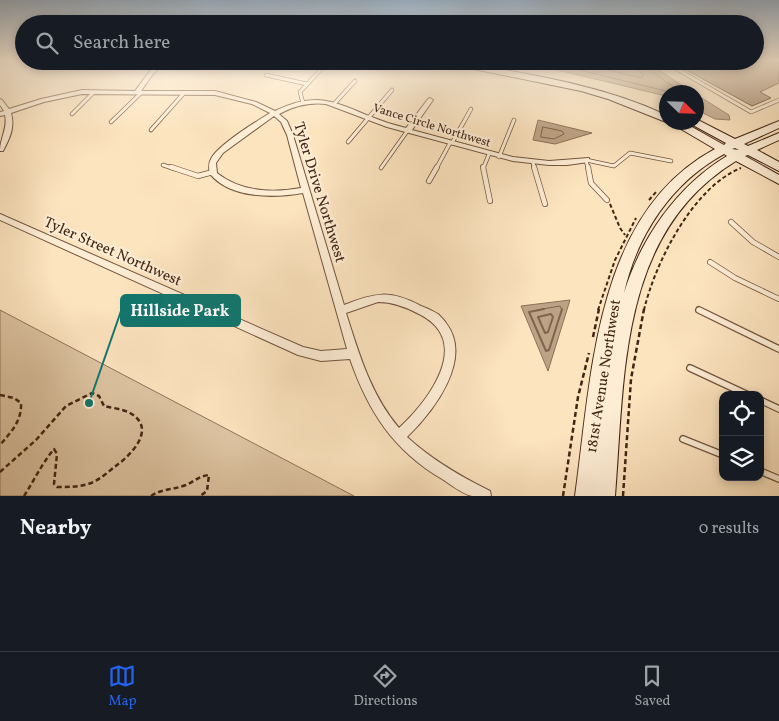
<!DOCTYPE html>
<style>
body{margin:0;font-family:Vollkorn,serif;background:#20242c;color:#f1f3f6}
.controls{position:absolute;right:15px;bottom:15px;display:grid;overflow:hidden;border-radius:10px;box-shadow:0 2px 8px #0003}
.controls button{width:45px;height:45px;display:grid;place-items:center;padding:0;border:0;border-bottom:1px solid #363941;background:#171b24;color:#f1f3f6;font:25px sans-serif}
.compass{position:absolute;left:659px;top:85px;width:45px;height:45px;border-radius:50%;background:#171b24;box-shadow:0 2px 8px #0003;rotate:113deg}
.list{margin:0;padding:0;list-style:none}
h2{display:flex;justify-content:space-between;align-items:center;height:65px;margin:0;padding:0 20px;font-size:21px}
h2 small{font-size:16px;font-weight:400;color:#9ea1a6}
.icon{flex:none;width:28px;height:28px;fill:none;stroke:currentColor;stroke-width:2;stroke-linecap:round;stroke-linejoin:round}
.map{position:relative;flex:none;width:779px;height:496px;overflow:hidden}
.search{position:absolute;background:#171b24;box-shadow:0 2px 8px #0003;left:15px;right:15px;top:15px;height:55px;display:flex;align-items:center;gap:12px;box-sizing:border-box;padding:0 18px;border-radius:28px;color:#9ea1a6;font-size:19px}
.sheet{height:155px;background:#171b24}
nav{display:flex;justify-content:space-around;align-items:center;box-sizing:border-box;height:70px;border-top:1px solid #363941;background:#171b24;font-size:14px;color:#9ea1a6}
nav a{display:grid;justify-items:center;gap:2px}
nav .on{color:#2563eb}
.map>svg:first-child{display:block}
.green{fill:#ddc4a2;stroke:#90745a}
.water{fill:#bda385;stroke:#8c7157}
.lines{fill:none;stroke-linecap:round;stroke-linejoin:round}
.shore-far1{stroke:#80644c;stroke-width:1}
.shore{stroke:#80644c;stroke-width:2}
.building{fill:#a3886c;stroke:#432513}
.lane-far2-casing{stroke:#71553e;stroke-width:4.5}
.lane-far1-casing{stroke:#71553e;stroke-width:6}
.lane-casing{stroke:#71553e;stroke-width:8}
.street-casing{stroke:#71553e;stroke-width:2}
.secondary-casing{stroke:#432513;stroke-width:2}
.path-far2{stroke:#432513;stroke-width:1;stroke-dasharray:2.5 2;stroke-linecap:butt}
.path-far1{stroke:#432513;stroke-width:2;stroke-dasharray:4 2.5;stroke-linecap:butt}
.path{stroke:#432513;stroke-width:2.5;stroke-dasharray:5 3;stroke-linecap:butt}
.lane-far2{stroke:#fdedd5;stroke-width:3}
.lane-far1{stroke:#fdedd5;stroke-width:4.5}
.lane{stroke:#fdedd5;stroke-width:5.5}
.street{fill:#fdedd5;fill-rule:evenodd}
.secondary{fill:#fdedd5;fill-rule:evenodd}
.labels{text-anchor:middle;stroke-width:4.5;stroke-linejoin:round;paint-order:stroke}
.far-street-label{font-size:12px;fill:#432513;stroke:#fdedd5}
.street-label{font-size:15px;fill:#432513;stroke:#fdedd5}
.leader{fill:none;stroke:#0f766e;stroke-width:2}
.callout-dot{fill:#0f766e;stroke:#fdedd5;stroke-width:2}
.callout{fill:#0f766e;stroke:#0f766e;stroke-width:2}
.callout-label{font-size:16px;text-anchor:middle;font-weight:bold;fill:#fff}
</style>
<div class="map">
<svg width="779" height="496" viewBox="0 0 779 496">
<rect width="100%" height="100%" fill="#fce4bf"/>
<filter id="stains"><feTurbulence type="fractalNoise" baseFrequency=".004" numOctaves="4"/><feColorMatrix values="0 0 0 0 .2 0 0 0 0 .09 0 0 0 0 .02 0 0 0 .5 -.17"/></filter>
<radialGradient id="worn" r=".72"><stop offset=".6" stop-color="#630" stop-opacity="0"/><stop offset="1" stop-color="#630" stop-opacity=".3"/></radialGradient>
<!-- green -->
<polygon class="green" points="0,310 354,496 0,496"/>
<!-- water -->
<g class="water">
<polygon points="520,61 645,61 692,92 666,92 666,96"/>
<polygon points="697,95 729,115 730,120 715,119 697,110"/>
<polygon points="538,120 592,133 555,144 533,140"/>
<polygon points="570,300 548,371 521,306"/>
</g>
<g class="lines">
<!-- shore-far1 -->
<g class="shore-far1">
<polyline points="543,61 670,92"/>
<polyline points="571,61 642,78 643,75 638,69 636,61"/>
<polyline points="643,61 645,67 681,92"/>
<polygon points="543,127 562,131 564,134 554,139 541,137"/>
<polyline points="537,310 560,306 562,310"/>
</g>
<!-- shore -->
<g class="shore">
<polyline points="544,309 529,312 546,351 549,350 562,309"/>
<polygon points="551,314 553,317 548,332 545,333 538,317"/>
</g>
</g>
<!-- building -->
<polygon class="building" points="755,60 779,60 779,83 760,92 771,98 752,106 670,61"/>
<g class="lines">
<!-- lane-far2 casing -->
<g class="lane-far2-casing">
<g id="lane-far2">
<polyline points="663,61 751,112 779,100"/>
<polyline points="158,65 222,67"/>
<polyline points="106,67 155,68"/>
<polyline points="502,67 504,61"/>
<polyline points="266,75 307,84"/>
<polyline points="303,103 300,92 322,68 318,64 307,61"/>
<polyline points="335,103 355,81"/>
<polyline points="72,114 94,92"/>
<polyline points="111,122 142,92"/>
<polyline points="151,130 184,93"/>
<polyline points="348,142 392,90"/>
<polyline points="452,143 471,109"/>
<polyline points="499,157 514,120"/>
<polyline points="533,163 535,169"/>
<polyline points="163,165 175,169"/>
<polyline points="381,168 408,130"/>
<polyline points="436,169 450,143"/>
<polyline points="483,169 489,154"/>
<polyline points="588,169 586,160 614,166 630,153 671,161"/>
</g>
</g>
<!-- lane-far1 casing -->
<g class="lane-far1-casing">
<g id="lane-far1">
<polyline points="171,167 198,176 213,172"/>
<polyline points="483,167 490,201"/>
<polyline points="534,167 545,204"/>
<polyline points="588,167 591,183 607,200"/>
<polyline points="429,181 437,167"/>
<polyline points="731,222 753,242 779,257"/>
<polyline points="710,262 735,278 779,299"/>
</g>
</g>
<!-- lane casing -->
<g class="lane-casing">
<g id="lane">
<polyline points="699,310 779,349"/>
<polyline points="690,368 748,395"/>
<polyline points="760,400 779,409"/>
<polyline points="683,439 723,455"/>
<polyline points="760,471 779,479"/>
</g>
</g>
<!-- street casing -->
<g class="street-casing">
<path id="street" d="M160 61H166L153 74 141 91H215L256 102 275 111C314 92 331 100 369 116 381 121 393 125 406 128L428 99 430 98 433 100 412 130 513 157 549 161 589 158V162L567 165H549L513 161 387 127 326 104C309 102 294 106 279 114L287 121 293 135 344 305C376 293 389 289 421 306 427 308 433 311 438 314 441 317 444 320 446 323 474 359 433 412 407 437 432 460 460 476 490 491L491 496C485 496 478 496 472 496 462 494 450 484 442 479 393 450 368 411 350 359L321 361 298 355 0 220V214L303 347 321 351 347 349 303 193C274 198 231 199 210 174 209 169 208 164 211 159 217 146 257 121 270 113L252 104 215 95 82 94 44 102 11 113C15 127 10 138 3 151H0C0 138 8 128 5 115L0 116V112L4 111 0 105V99L2 100 9 109 41 99 82 90 135 91 149 72ZM274 116 281 122 287 135 301 188C273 193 241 192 217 173L216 163 223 153ZM378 302C394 302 408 308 421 315 473 343 428 401 399 428 371 395 359 354 346 313Z"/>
</g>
<!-- secondary casing -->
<g class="secondary-casing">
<g id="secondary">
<path d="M434 61H454C527 74 599 84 666 115V122L608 99 581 91Z"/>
<path d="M696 119 735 139 779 121V128L744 144 748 146 779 133V140L757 150 779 162V171L748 155 745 156 779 175V184L736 161C618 233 625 376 615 496H575C592 376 594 214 715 149L669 122H683L724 145 726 143 691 124 690 122H696ZM735 148 739 150 732 149ZM724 154 727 156C677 186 641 238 624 293 637 235 671 183 724 154Z"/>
</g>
</g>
<!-- path-far2 -->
<polyline class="path-far2" points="422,61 431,63"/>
<!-- path-far1 -->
<g class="path-far1">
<polyline points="649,200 656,192"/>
<polyline points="610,204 620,228 625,235"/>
<polyline points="598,310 615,260 636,218"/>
<path d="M644 310C655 263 693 187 741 168"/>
</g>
<!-- path -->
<g class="path">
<polyline points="593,337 599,309"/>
<path d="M0 395 14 398 21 403C22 421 11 432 0 445"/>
<path d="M0 472 36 440 66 406 92 393 99 396 104 406C112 408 123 409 130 413 157 428 132 454 117 465 109 471 101 479 91 483 80 487 69 487 57 487L54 484 57 454 54 449C41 465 35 479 24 496"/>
<path d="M151 496C161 489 172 490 183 486 193 483 198 476 209 475L207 491 200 496"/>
<polyline points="563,496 578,397 589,353"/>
<polyline points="623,496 631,379 644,309"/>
</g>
<!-- lane-far2 -->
<use href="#lane-far2" class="lane-far2"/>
<!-- lane-far1 -->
<use href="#lane-far1" class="lane-far1"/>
<!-- lane -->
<use href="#lane" class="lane"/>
<!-- street -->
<use href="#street" class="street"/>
<!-- secondary -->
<use href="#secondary" class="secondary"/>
</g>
<!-- sky -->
<linearGradient id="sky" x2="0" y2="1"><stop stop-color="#97adc0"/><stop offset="0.47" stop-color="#fef3e2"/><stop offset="1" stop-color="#fef3e2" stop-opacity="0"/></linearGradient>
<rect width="779" height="129" fill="url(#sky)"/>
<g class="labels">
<!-- far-street labels -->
<g class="far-street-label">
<text transform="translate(432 125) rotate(17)" y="4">Vance Circle Northwest</text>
</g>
<!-- street labels -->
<g class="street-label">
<text transform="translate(320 192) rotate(73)" y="5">Tyler Drive Northwest</text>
<text transform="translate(113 251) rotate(24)" y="5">Tyler Street Northwest</text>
<text transform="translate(603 376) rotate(-81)" y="5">181st Avenue Northwest</text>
</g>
</g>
<!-- callouts -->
<path class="leader" d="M89 403L121 311"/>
<circle class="callout-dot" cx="89" cy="403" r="5"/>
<rect class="callout" x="121" y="295" width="119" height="31" rx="5"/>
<g class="callout-label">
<text x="180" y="316">Hillside Park</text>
</g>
<rect width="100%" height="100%" filter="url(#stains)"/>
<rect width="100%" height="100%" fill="url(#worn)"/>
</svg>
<div class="controls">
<button><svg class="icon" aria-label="locate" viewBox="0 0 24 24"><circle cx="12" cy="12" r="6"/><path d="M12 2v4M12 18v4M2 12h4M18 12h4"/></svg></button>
<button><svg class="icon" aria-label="layers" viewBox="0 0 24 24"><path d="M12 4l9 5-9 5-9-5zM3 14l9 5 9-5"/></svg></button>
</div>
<svg class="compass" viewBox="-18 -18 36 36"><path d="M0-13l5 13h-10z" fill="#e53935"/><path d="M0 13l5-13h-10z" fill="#9ea1a6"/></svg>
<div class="search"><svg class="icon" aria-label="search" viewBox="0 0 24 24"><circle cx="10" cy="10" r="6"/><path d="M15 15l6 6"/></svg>Search here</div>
</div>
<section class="sheet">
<h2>Nearby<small>0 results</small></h2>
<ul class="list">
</ul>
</section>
<nav>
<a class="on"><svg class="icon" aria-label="map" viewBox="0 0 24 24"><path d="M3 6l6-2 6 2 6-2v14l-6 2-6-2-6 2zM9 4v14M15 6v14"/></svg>Map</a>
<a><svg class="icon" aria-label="directions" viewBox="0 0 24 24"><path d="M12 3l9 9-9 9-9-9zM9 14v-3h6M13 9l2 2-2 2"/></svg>Directions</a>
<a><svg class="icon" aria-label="saved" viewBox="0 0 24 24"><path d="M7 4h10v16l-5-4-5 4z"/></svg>Saved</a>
</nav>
